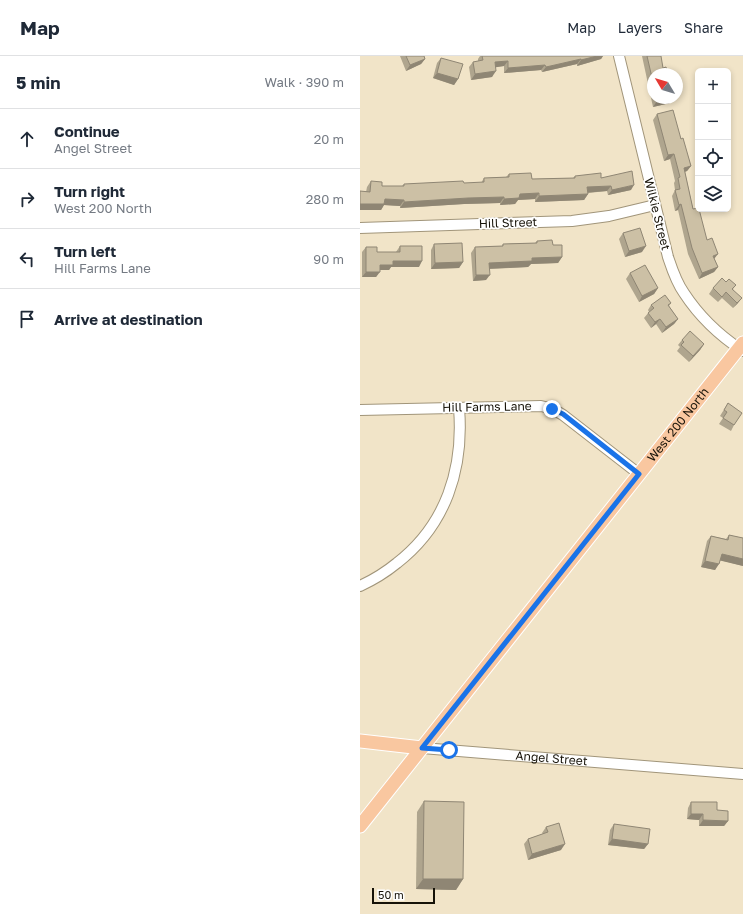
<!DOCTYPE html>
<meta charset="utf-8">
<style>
body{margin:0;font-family:"Golos Text",sans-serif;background:#f6f6f7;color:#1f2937}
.controls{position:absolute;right:12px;top:12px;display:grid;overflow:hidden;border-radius:6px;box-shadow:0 2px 6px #0003}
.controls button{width:36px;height:36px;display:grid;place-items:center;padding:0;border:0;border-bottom:1px solid #e0e1e3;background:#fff;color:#1f2937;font:20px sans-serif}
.compass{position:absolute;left:287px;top:12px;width:36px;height:36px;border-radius:50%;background:#fff;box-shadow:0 2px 6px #0003;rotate:308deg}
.scale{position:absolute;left:12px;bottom:10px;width:63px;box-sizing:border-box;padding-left:4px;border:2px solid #161208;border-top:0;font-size:11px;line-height:14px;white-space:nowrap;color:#161208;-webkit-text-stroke:3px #fff;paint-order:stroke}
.stop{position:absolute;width:12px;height:12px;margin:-9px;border:3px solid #1a73e8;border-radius:50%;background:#fff}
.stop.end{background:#1a73e8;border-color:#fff;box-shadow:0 1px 4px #0008}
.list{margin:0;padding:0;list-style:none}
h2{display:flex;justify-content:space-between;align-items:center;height:52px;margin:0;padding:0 16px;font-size:17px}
h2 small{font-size:13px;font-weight:400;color:#747a83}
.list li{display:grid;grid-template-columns:26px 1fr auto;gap:12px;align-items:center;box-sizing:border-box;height:60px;padding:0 16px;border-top:1px solid #e0e1e3}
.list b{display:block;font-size:15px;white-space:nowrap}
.list p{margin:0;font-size:13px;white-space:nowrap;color:#747a83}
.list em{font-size:13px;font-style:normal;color:#747a83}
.icon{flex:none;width:22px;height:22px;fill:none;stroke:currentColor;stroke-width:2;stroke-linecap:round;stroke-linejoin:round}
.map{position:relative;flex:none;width:383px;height:858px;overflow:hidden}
header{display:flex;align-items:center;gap:24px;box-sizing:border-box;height:56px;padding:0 20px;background:#fff;border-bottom:1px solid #e0e1e3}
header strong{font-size:19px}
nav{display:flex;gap:22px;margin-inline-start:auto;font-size:14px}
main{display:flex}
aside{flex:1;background:#fff}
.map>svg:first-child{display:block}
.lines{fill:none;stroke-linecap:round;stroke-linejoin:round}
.minor-casing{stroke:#a1957a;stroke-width:12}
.major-casing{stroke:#fff;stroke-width:15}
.minor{stroke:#fff;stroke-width:10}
.major{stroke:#f9c7a0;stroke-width:13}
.wall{fill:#afa58e}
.shaded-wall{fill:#8f8674}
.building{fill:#ccc0a5;stroke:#8f8674}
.route{stroke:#1a73e8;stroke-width:5}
.labels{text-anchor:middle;stroke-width:3.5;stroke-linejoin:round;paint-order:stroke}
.street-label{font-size:12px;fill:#161208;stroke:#fff}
</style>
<header>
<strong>Map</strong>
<nav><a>Map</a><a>Layers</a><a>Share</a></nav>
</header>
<main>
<aside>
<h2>5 min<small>Walk · 390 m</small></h2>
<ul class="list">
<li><svg class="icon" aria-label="ahead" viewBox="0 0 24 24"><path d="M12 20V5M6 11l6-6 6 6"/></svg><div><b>Continue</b><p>Angel Street</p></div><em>20 m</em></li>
<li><svg class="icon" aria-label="right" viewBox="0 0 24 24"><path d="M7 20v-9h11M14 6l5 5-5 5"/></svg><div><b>Turn right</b><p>West 200 North</p></div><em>280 m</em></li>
<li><svg class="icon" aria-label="left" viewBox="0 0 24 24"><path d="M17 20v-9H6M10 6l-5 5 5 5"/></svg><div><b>Turn left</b><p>Hill Farms Lane</p></div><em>90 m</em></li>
<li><svg class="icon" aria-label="arrive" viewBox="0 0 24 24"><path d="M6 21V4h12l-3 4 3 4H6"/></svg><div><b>Arrive at destination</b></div></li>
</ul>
</aside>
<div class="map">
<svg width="383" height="858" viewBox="0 0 383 858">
<rect width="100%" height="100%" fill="#f1e4c8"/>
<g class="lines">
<!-- minor casing -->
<g class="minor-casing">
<g id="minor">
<path d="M259 0 308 201C312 213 316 226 324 237 339 260 360 280 383 295"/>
<polyline points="0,172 212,165 249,160 295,149"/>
<polyline points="0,354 181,350 193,353 203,359 279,418"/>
<path d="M0 530C13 524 26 516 37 507 86 469 104 413 99 352"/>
<path id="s1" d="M62 692 383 718"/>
</g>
</g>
<!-- major casing -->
<g class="major-casing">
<g id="major">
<polyline points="0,685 62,692"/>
<path id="s2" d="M0 770 383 287"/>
</g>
</g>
<!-- minor -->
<use href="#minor" class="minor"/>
<!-- major -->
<use href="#major" class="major"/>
</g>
<!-- wall -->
<g class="wall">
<polygon points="40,0 64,0 65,3 61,8 46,15"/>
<polygon points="120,0 243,0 241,3 217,10 217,8 182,16 181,14 144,17 144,10 135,11 132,21 111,24 109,11 113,6 118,5 118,3"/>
<polygon points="282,0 301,0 293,18 293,42 313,42 310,47 293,51"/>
<polygon points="81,2 98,23 94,29 73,22 77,7"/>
<polygon points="297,58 321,83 331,110 327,115 325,116 333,153 358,211 354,216 339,223 328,198 318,154 315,155 312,140 315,134 314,127 315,125 310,103 304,105 293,64"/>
<polygon points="149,118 172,123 213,122 215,120 241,122 271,134 248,139 247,135 228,137 228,138 224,144 175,146 175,143 158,144 155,148 140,149 140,147 104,148 40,152 40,150 24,149 21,154 0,154 0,135 6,136 7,131 11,125 22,130 42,130 44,128 121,127 124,122 146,121"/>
<polygon points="263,177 282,196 265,201 259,183"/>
<polygon points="177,185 193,189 202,201 198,207 171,208 168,211 129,213 126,224 113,225 111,197 115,191 142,190 143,188 175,187"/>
<polygon points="74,188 103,206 99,212 71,213 71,194"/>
<polygon points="40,190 59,211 31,211 29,214 20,214 16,221 2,221 2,196 6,191 17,196 36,196"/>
<polygon points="270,217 298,232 294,238 279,246 266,223"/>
<polygon points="366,226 376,229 373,233 378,247 373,252 362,242 358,246 349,238 353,232"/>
<polygon points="311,247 309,250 318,263 314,268 302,277 296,268 291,272 284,262 289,256 288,254 291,249"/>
<polygon points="322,284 344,288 340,294 329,306 317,295 320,291 318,289"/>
<polygon points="368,347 374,369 371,375 359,368 363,362 360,360"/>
<polygon points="369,479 383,482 383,510 360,504 355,514 341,511 347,485 351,480 366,483"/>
<polygon points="64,745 103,823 96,834 56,833 57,756"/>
<polygon points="331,746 357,754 368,765 364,770 339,770 339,764 327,763 328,752"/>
<polygon points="254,768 288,788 284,793 248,789 250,774"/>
<polygon points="186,771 201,794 168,804 164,788 168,783 183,778 182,777"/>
</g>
<!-- shaded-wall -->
<g class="shaded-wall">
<polygon points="237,0 243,0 241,3 217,10 221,4"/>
<polygon points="65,3 61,8 46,15 50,9"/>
<polygon points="221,3 217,8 182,16 186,11"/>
<polygon points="148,5 144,10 131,12 135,6"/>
<polygon points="185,9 181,14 144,17 148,12"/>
<polygon points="136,15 132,21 111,24 115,18"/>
<polygon points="77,17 98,23 94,29 73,22"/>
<polygon points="310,42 313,42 310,47 293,51 297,45"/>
<polygon points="314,98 310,103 304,105 308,99"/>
<polygon points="331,110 327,115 320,117 324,112"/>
<polygon points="274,129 271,134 248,139 252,134"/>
<polygon points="251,130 247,135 223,137 227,131"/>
<polygon points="179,137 175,143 158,144 155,148 140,149 144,143 160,138"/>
<polygon points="228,138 224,144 175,146 179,140"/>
<polygon points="144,141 140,147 104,148 40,152 44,146 108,142"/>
<polygon points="25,143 44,144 40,150 24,149 21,154 0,154 0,148"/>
<polygon points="321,148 318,154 315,155 319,149"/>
<polygon points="286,190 282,196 265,201 269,195"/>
<polygon points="358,198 354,203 353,200"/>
<polygon points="202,201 198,207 171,208 168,211 125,213 129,207 172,202"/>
<polygon points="33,205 62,205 59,211 31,211 29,214 16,214 20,209"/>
<polygon points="103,206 99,212 71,213 75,207"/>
<polygon points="358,211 354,216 339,223 342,217"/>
<polygon points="6,216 20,216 16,221 2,221"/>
<polygon points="116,219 130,219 126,224 113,225"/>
<polygon points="298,232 294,238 279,246 282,240"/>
<polygon points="382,242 378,247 373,252 377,247"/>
<polygon points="300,263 296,268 291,272 295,266"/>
<polygon points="318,263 314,268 302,277 306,271"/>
<polygon points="344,288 340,294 329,306 333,300"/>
<polygon points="362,498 383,503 383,510 358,504"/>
<polygon points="345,505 359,508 355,514 341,511"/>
<polygon points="331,758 343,758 339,764 327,763"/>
<polygon points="343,764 368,765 364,770 339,770"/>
<polygon points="252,783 288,788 284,793 248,789"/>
<polygon points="205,788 201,794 168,804 172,798"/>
<polygon points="63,823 103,823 96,834 56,833"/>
</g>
<!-- building -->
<g class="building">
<polygon points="46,0 64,0 65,3 50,9"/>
<polygon points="122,0 237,0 221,4 221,3 186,11 185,9 148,12 148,5 135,6 136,15 115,18 113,6 123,4"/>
<polygon points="287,0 301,0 303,12 306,11 308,18 293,18 293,26"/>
<polygon points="81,2 103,8 98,23 77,17"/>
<polygon points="297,42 310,42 297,45"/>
<polygon points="313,54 321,83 323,82 331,110 324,112 333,153 338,152 338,153 339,153 347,184 352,182 358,198 353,200 358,211 342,217 332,192 321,148 319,149 315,134 320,133 318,122 320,121 314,98 308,99 297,58"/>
<polygon points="272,115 274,129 252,134 251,130 227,131 228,138 179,140 179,137 160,138 159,142 144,143 144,141 108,142 44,146 44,144 25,143 24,148 0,148 0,135 10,136 11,125 22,126 22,130 44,130 44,128 103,125 104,127 124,126 124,122 149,121 149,118 171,117 172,123 215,122 215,120 241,117 241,122"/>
<polygon points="280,172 286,190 269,195 263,177"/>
<polygon points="192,184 193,189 202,189 202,201 172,202 172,205 129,207 130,219 116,219 115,191 143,190 143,188 177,187 177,185"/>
<polygon points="102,187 103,206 75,207 74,188"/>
<polygon points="40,190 62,190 62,205 33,205 33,209 20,209 20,216 6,216 6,191 17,191 17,196 40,196"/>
<polygon points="285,209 298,232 282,240 270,217"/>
<polygon points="362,222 366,226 369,223 376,229 372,233 382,242 377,247 366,236 362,241 353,232"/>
<polygon points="305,239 311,247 308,249 318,263 306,271 300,263 295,266 288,257 294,252 291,249"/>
<polygon points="330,275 344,288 333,300 321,289 324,286 322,284"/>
<polygon points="368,347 382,357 374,369 363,362 367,356 364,354"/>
<polygon points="369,479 383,482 383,503 362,498 359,508 345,505 351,480 368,484"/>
<polygon points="64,745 104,746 103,823 63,823"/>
<polygon points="331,746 357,746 357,754 368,755 368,765 343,764 343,758 331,758"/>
<polygon points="199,767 205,788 172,798 168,783 188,776 186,771"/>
<polygon points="254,768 290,773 288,788 252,783"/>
</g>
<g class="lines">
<!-- route -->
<polyline class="route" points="89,694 62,692 279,418 203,358 192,353"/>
</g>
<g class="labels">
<!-- street labels -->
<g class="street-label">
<text transform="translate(297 158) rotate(76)" y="4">Wilkie Street</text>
<text transform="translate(148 167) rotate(-2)" y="4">Hill Street</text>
<text transform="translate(127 351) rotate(-1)" y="4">Hill Farms Lane</text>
<text dy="4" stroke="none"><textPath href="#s2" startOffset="512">West 200 North</textPath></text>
<text dy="4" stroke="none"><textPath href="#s1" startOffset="130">Angel Street</textPath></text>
</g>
</g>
</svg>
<div class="controls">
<button>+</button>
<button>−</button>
<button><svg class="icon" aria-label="locate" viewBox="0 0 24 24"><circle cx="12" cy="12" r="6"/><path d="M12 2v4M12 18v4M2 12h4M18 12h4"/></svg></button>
<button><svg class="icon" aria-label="layers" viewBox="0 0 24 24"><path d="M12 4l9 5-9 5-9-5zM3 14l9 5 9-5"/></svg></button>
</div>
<svg class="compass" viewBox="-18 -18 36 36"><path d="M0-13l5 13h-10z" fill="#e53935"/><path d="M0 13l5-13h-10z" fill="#747a83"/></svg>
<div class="scale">50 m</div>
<div class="stop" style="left:89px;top:694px"></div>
<div class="stop end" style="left:192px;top:353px"></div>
</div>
</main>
